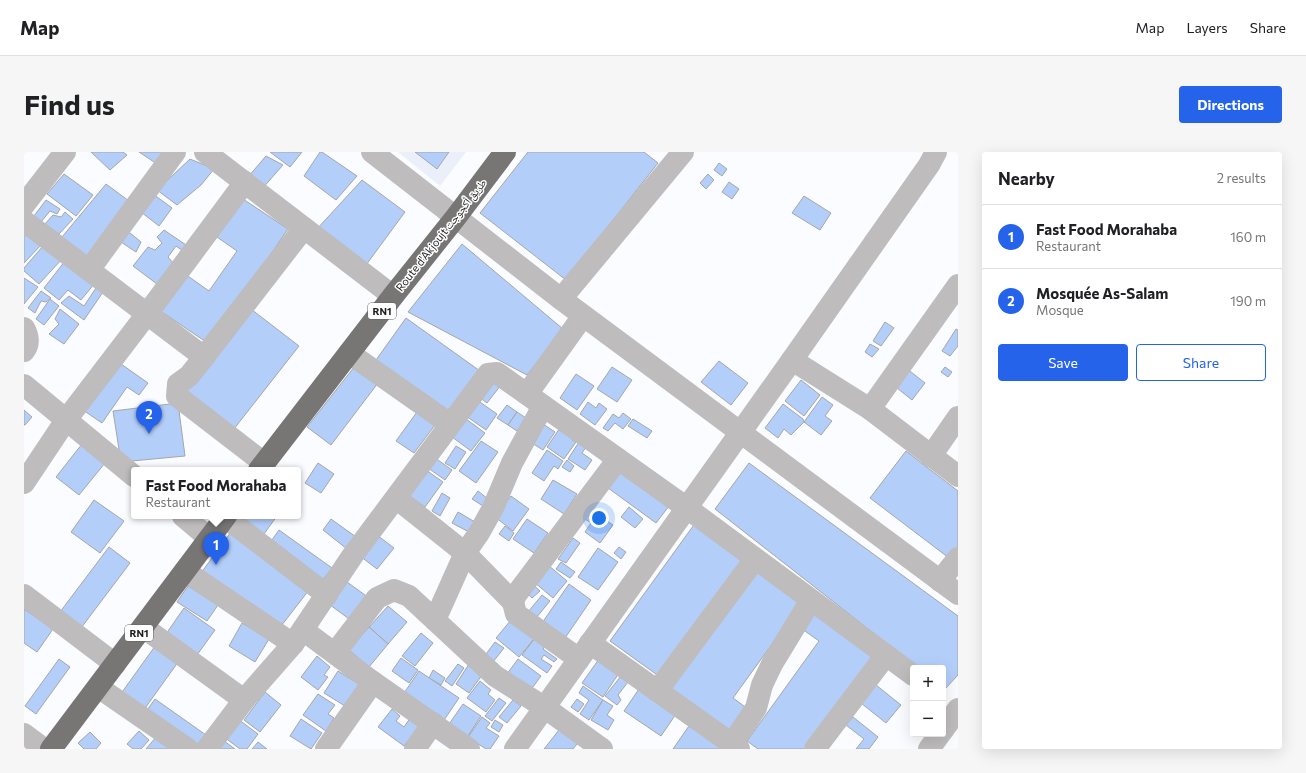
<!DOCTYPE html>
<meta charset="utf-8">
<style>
body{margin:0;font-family:Commissioner,"Noto Naskh Arabic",sans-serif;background:#f6f6f6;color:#202124}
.controls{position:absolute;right:12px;bottom:12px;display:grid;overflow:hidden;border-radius:4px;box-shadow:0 4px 16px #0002}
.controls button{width:36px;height:36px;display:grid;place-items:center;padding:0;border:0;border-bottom:1px solid #e0e0e0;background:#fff;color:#202124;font:20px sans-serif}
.you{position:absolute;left:575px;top:366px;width:14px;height:14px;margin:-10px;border:3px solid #fff;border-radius:50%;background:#1a73e8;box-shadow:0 0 0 6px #1a73e833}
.badge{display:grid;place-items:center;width:26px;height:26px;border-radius:50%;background:#2563eb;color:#fff;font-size:13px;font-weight:700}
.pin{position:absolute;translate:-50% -33px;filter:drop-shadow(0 1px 2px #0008)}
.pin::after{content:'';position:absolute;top:21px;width:14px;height:12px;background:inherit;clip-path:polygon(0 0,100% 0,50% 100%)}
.popup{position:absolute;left:107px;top:315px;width:170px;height:52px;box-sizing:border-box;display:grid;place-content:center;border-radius:4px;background:#fff;filter:drop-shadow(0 1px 3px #0005);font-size:13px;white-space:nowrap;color:#757577}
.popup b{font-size:15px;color:#202124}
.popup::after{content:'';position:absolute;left:50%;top:100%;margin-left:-8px;border:8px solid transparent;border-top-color:#fff}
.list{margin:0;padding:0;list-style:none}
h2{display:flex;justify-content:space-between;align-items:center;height:52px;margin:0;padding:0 16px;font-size:17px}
h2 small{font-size:13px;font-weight:400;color:#757577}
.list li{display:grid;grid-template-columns:26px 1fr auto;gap:12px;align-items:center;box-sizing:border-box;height:64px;padding:0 16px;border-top:1px solid #e0e0e0}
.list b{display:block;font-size:15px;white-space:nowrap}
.list p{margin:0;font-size:13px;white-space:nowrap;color:#757577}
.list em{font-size:13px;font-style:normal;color:#757577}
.actions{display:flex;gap:8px;padding:12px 16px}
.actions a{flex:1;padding:9px 0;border:1px solid #2563eb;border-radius:4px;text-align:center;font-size:14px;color:#2563eb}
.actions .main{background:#2563eb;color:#fff}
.map{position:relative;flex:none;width:934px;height:597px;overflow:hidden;border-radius:4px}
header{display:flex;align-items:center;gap:24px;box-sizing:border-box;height:56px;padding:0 20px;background:#fff;border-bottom:1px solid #e0e0e0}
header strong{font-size:19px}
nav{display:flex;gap:22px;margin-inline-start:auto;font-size:14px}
.intro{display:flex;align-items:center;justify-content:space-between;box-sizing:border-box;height:96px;padding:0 24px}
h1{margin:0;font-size:28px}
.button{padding:10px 18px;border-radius:4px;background:#2563eb;color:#fff;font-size:14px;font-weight:700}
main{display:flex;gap:24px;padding:0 24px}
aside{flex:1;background:#fff;border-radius:4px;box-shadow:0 4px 16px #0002}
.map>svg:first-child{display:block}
.built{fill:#eaeff9}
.building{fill:#b4cefa;stroke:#a5a6a9}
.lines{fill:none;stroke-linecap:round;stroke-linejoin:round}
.minor{stroke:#bebcbd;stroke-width:22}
.highway{stroke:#787575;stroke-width:22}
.labels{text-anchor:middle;stroke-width:3;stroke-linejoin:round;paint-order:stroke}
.shield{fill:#fff;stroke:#626263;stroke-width:1}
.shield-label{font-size:10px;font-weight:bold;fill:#1e1f20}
.street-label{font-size:11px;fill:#1e1f20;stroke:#fff}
</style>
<header>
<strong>Map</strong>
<nav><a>Map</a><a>Layers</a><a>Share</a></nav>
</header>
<div class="intro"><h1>Find us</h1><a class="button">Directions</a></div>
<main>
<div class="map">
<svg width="934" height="597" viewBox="0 0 934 597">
<rect width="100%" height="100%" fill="#fafcff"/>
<!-- built -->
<polygon class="built" points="374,0 442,0 416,34"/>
<!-- building -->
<g class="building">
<polygon points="67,0 99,0 103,3 86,18"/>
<polygon points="115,0 143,0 133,12"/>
<polygon points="246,0 278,0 266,15"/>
<polygon points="296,0 298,0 333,24 312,48 280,24"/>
<polygon points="391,0 425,0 413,17"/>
<polygon points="504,0 620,0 634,11 542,128 456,61"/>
<polygon points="242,4 259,13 237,38 224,25"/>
<polygon points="166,7 190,17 177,33 153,53 133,38"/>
<polygon points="695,11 703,17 698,24 690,18"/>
<polygon points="40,22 69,43 52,64 23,42"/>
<polygon points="684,22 690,28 682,37 676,31"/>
<polygon points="338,28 381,60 342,113 292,78"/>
<polygon points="705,30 715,37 708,47 698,40"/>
<polygon points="82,32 105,49 65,106 38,85"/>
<polygon points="129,42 148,56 135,74 117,60"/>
<polygon points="780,44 807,61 796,78 768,61"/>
<polygon points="216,45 264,77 185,192 135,158 161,122 185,139 213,99 190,83"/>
<polygon points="22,48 36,57 33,62 26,59 17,70 10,64"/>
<polygon points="41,60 49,67 35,82 21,72 29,63 37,65"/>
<polygon points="100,76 117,90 112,100 94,88"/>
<polygon points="0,78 17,93 0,111"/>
<polygon points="140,78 165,95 162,101 152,94 144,105 150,112 133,132 109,114 124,95 131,98 138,91 133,85"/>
<polygon points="438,92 539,177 503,223 384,160"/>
<polygon points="19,94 38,107 15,132 0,119 0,116"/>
<polygon points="41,109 71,131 57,148 44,138 35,148 20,136"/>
<polygon points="0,126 14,135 0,152"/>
<polygon points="74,133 81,137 60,168 37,151 45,144 60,154"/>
<polygon points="17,139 27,146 22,150 17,149 11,161 4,156"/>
<polygon points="26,147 35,154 20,173 12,167"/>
<polygon points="223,154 275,194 206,282 154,242"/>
<polygon points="36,157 55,172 40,192 25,182 35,172 31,167"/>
<polygon points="382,166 456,219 425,261 352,208"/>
<polygon points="861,170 870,176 857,194 849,189"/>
<polygon points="932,177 934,178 934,194 926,204 918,199"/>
<polygon points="846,192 855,197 848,205 841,200"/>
<polygon points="90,207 124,231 115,243 103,235 78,271 56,256"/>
<polygon points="695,209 724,231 707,253 677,230"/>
<polygon points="331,214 354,231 307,293 283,275"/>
<polygon points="588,215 608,228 593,250 573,237"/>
<polygon points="921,215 928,220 924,225 917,220"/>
<polygon points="882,216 901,231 888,248 868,232"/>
<polygon points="552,222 570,234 553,258 536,246"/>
<polygon points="465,224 477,233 463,251 451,242"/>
<polygon points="777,228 796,243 780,264 761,249"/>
<polygon points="798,245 809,253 801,264 808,269 797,283 780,270"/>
<polygon points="453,248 473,262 462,278 442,264"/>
<polygon points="564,250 572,256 575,251 583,257 571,273 556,262"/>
<polygon points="154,251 161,304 97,310 89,259"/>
<polygon points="759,252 779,267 780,270 767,283 760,277 754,286 741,276"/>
<polygon points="483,253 493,260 484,273 473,266"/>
<polygon points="0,258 8,265 1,273 0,273"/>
<polygon points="393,260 411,273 390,301 372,289"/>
<polygon points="493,260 502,266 493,279 484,273"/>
<polygon points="599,261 607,267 599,277 591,271 584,279 579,276 589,262 595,266"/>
<polygon points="438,264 461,281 447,299 424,282"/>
<polygon points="609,267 628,279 623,286 604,274"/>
<polygon points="516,270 531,280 519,298 503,288"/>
<polygon points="538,273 552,283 548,288 552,290 540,307 523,295"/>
<polygon points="557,287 564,292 558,301 568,308 561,318 544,307"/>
<polygon points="457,289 474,300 452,331 435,319"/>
<polygon points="58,292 81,311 55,343 32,325"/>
<polygon points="432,294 442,300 431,317 421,311"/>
<polygon points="523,298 539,309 534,317 530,314 520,329 508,321"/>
<polygon points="882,299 934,339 934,395 925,406 846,346"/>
<polygon points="407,303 428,318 421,328 400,313"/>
<polygon points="543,308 550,314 546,320 538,315"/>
<polygon points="294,311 310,322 297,341 281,331"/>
<polygon points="725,311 934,464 934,523 921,537 919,536 919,516 894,516 691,357"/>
<polygon points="593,315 645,354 632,371 580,333"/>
<polygon points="402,318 419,330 401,355 384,343"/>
<polygon points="529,328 553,342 540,362 517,347"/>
<polygon points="454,339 464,347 459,354 448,347"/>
<polygon points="418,341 426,346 416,364 408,359"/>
<polygon points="487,344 505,357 489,379 471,365"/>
<polygon points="70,348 100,369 76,401 47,380"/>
<polygon points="605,355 619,367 611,376 597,365"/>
<polygon points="564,356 589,373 576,391 561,380 567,371 558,365"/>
<polygon points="434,360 451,370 445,380 428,371"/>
<polygon points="216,364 253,364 237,386"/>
<polygon points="307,367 332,385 323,397 299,378"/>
<polygon points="503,367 524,381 510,401 489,387"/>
<polygon points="672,370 722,406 636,525 586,489"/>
<polygon points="481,374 490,381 485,389 475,382"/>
<polygon points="255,378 308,416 297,430 245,392"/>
<polygon points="207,380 285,438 254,478 177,421"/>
<polygon points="349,380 370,396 353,417 332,401"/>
<polygon points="549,386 556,391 542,411 534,407"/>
<polygon points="85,395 106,411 54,480 33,464"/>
<polygon points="595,395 602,400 597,407 590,401"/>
<polygon points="574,396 594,410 574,438 554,425"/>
<polygon points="537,410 551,420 546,426 532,417"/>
<polygon points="524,413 543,429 529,446 510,430"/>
<polygon points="731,418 777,452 709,546 724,557 707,581 644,536"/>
<polygon points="319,427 345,446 328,469 302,450"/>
<polygon points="508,432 516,439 508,446 501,439"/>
<polygon points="545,432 567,448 541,486 518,471"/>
<polygon points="164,434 194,453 183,469 153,450"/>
<polygon points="518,443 526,449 512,466 504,460"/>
<polygon points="364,454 383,470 364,492 345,475"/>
<polygon points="160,456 191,478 173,503 142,482"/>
<polygon points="0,457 29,477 13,500 0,491"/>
<polygon points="793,457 854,501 785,597 734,597 723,589 795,489 778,477"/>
<polygon points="487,468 510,487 495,505 472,486"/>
<polygon points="218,471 245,487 231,510 205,494"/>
<polygon points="345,475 364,492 345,515 325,498"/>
<polygon points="397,481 409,491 391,514 378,504"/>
<polygon points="514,482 525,489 519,497 533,507 530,510 520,503 517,507 528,514 523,521 498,503"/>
<polygon points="134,490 157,506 119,559 96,543"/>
<polygon points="471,490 480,496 465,515 457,509"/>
<polygon points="293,504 306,515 300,523 304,525 294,538 277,525"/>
<polygon points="377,506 394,518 385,531 368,519"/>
<polygon points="35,507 46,515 12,562 1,554"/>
<polygon points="494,507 517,524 503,543 480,526"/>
<polygon points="575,507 595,521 579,545 558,531"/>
<polygon points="447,509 461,519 445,541 432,532"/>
<polygon points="434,512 440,516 428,534 421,529"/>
<polygon points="409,518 421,526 417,533 405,526"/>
<polygon points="314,519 335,532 321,554 300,541"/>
<polygon points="395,519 435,546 418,571 378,544"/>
<polygon points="597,524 604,530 594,543 597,548 593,553 581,544"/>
<polygon points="456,529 467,538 464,542 471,548 462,560 443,546"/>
<polygon points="852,533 877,553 862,571 837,551"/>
<polygon points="559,534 579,548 565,568 556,562 565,548 555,541"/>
<polygon points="615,537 652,562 637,584 600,559"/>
<polygon points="241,540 257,553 236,580 220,568"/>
<polygon points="294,542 311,553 304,562 310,566 302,579 279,563"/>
<polygon points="475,546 482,551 468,569 461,564"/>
<polygon points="131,547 182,583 172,597 121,561"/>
<polygon points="553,547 560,552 554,560 547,555"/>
<polygon points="489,548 497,554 483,571 475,565"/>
<polygon points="579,548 589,554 583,563 590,568 584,578 567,568"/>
<polygon points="439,552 457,564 442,587 423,575"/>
<polygon points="368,557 376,564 372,569 380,575 387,565 397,572 380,594 354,575"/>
<polygon points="458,565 466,571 462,576 475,584 466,597 462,597 444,585"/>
<polygon points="829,565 854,585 845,597 832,597 840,587 822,573"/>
<polygon points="214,567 234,582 223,597 216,597 200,585"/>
<polygon points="277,567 298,581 287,597 266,584"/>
<polygon points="471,568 479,573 475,580 467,575"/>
<polygon points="667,571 706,597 649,597"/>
<polygon points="539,573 557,587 549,597 520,597"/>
<polygon points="115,579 125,588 117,597 109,597 103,592"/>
<polygon points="66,580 77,591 72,597 60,597 54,591"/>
<polygon points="133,584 148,597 122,597"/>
<polygon points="196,586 211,597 188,597"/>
<polygon points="234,590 243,597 228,597"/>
</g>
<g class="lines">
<!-- minor -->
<g class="minor">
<polyline points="181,0 369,144"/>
<polyline points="348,0 537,147 934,442"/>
<polyline points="0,53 41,0"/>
<polyline points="0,69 180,205"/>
<polyline points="65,118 151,0"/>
<polyline points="537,147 659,0"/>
<path d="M0 176C4 183 6 192 0 199"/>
<polyline points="325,201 426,272"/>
<polyline points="768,208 846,257 934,133"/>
<polyline points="0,233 110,324"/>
<polyline points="503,242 559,164"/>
<polyline points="846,257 934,324"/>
<polyline points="907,304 934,265"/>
<polyline points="240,311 153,244 154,232 165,224 180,205 280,76"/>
<polyline points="0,331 42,268 123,162 221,30"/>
<polyline points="372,346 441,401 489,450"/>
<polyline points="159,364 185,386"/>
<polyline points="201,365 303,443"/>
<polyline points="161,419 269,492"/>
<polyline points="916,429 934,406"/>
<polyline points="0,443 91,512"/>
<polyline points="411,468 441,401 455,381 469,356 488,311 519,254"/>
<polyline points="119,475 220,548"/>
<polyline points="279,478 349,530 445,597"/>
<polyline points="566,491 715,597"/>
<polyline points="311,501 353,446 370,438 385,444 471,524 520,555 578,597"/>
<polyline points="555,507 492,462 489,450 492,443 594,307"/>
<polyline points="74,535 164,597"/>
<polyline points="633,539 731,407"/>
<polyline points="919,578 934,557"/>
<polyline points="0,582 20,597"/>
<polyline points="708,592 732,556 738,533 748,512 787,448"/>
<polyline points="183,597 220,548 269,492 329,403 464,222 473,221 663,356 889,523"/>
<polyline points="302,597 349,530"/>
<polyline points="391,597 409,571"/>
<polyline points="491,597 768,208 905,13 912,0"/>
<polyline points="791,597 862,503"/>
<polyline points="905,597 916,582"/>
</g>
<!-- highway -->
<g class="highway">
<polyline points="235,318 369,144 432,65 481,0"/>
<polyline points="27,597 202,364"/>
</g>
</g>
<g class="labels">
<!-- shield labels -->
<g class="shield">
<rect x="344" y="151" width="28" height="16" rx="3"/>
<rect x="101" y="473" width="28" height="16" rx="3"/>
</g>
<g class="shield-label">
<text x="358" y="163">RN1</text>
<text x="115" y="485">RN1</text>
</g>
<!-- street labels -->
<g class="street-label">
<text transform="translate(417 83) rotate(-52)" y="4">Route d'Akjoujt طريق أكجوجت</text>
</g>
</g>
</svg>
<div class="controls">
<button>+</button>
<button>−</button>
</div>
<div class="you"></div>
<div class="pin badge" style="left:192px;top:413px">1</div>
<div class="popup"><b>Fast Food Morahaba</b>Restaurant</div>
<div class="pin badge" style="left:125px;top:282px">2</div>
</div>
<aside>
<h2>Nearby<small>2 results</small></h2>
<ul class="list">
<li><span class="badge">1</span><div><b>Fast Food Morahaba</b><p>Restaurant</p></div><em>160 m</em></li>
<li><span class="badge">2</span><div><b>Mosquée As-Salam</b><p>Mosque</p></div><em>190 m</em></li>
</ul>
<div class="actions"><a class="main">Save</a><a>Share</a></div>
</aside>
</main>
